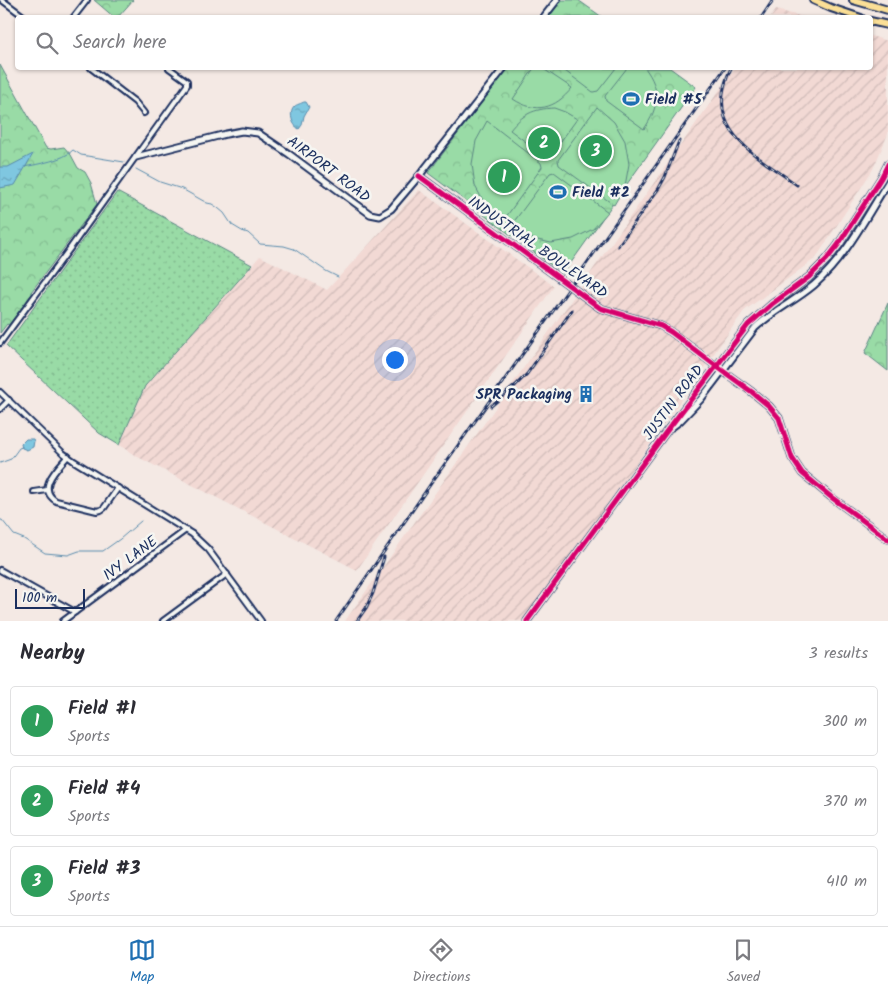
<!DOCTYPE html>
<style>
body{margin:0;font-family:Kalam,sans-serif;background:#f7f7f7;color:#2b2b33}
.scale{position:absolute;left:15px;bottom:12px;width:70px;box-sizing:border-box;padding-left:5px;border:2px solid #1b2f5e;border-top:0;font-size:14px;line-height:18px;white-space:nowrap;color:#1b2f5e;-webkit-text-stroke:4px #f6f6f2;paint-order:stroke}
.you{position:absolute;left:394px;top:359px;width:18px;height:18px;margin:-12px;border:4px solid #fff;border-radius:50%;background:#1a73e8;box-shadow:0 0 0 8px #1a73e833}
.badge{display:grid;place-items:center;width:32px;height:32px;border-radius:50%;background:#1f6fb2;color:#fff;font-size:16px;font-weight:700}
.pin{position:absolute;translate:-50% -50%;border:2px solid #fff;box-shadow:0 1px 5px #0006}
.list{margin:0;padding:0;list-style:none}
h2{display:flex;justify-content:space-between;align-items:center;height:65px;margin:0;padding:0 20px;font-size:21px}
h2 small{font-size:16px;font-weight:400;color:#7c7c81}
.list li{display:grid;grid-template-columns:32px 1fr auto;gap:15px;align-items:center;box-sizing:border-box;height:70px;margin:0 10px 10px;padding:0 10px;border:1px solid #e1e1e2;border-radius:5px}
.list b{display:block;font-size:19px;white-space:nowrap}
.list p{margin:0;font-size:16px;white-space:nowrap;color:#7c7c81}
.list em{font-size:16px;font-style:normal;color:#7c7c81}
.icon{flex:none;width:28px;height:28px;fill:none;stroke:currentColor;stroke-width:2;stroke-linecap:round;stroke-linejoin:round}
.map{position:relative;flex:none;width:888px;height:621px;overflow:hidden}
.search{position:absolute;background:#fff;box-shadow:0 1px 4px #0004;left:15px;right:15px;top:15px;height:55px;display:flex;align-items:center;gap:12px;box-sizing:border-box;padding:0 18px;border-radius:5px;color:#7c7c81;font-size:19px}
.sheet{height:305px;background:#fff}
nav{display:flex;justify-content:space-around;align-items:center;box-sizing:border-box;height:70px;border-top:1px solid #e1e1e2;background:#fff;font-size:14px;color:#7c7c81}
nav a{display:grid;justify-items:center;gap:2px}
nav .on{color:#1f6fb2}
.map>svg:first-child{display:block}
.industrial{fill:url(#industrial-furrows)}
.grass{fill:url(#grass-dots);stroke:#5a8582}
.forest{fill:url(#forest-crowns);stroke:#5a8582}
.pitch{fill:#99dba6;stroke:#5a8582}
.water{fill:url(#water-ripples);stroke:#578aac}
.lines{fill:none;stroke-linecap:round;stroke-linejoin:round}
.stream{stroke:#578aac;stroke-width:1}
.minor-casing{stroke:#1b2f5e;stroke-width:8}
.tertiary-casing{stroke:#1b2f5e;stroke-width:9}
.primary-casing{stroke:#1b2f5e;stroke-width:10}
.minor{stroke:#f6f6f2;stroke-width:4}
.tertiary{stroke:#f6f6f2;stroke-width:5}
.primary{stroke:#fbdf96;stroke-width:6}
.rail-casing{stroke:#1b2f5e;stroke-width:3}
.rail{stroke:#f6f6f2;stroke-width:1;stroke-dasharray:4;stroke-linecap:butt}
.cycleway-casing{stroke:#f6f6f2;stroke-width:8}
.cycleway{stroke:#d6006c;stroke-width:5}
.labels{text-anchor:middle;stroke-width:5;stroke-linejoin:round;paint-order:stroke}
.poi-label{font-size:15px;font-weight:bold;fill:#1b2f5e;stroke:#f6f6f2;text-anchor:start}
.street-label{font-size:15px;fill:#1b2f5e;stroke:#f6f6f2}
</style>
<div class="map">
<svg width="888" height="621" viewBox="0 0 888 621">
<defs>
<pattern id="industrial-furrows" width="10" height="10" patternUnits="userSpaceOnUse" patternTransform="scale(1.25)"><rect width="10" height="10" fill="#f2d9d4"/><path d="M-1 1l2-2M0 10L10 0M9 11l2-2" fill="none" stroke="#cfbbb8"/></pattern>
<pattern id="grass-dots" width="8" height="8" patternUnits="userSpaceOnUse" patternTransform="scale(1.25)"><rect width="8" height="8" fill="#99dba6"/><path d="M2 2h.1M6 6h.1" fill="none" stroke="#83bc91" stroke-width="1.8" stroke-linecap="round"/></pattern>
<pattern id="forest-crowns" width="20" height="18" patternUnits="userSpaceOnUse" patternTransform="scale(1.25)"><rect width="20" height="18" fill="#99dba6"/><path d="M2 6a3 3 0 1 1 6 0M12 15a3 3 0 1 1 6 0" fill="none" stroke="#83bc91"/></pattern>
<pattern id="water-ripples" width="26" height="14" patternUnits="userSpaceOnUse" patternTransform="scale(1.25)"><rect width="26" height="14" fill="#7fc7e0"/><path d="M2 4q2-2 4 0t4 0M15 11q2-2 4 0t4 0" fill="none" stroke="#67a2b9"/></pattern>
</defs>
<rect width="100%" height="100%" fill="#f4e9e4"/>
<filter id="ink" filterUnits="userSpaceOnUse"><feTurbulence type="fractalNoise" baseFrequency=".02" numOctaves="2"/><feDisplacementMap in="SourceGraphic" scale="10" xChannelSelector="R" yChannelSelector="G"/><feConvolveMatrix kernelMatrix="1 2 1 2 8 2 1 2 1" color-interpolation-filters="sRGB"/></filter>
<g filter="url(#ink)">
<!-- industrial -->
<g class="industrial">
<polygon points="776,10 804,17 771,17"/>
<polygon points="871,36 888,41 888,134 873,169 816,258 744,311 525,621 345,621 735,68 870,68"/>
<polygon points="419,190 554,286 357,570 136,456 119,445 145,386 260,256 327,290"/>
</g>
<!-- grass -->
<polygon class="grass" points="117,192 252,265 145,386 119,445 99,433 6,346"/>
<!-- forest -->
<g class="forest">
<polygon points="94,0 133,0 118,17 115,18"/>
<polygon points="560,0 578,0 602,17 546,18"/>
<polygon points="0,65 46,148 51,149 64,147 71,155 78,168 85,172 91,183 97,204 31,292 33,293 9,325 7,324 0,333"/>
<polygon points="508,68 670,68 696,87 563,274 428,173"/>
<polygon points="888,303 888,371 865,353"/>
</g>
<!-- pitch -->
<g class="pitch">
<path d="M534 68H542L572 88C555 109 536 114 513 99Z"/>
<polygon points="561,68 616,68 598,91 593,92"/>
<path d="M627 68H645C661 89 659 108 644 129L606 101 605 96Z"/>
<polygon points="597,107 614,122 625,141 629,164 625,186 614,205 559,165 558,160"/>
<path d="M554 108 565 112 577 119 550 156 546 157 510 130C523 114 533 109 554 108Z"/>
<polygon points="487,121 541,163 542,167 503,221 486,206 475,186 472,164 476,141"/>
<polygon points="554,172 608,212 593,229 573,239 551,243 529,238 510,227 550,173"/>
</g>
<!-- water -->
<g class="water">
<path d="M304 102H306L309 107 304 116 302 125 299 129C292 125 288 112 295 106 296 105 302 103 304 102Z"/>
<polygon points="33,154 15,185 0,188 0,167 8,167"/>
<polygon points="26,439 33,439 34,441 33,447 27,450 22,448 21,444"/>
</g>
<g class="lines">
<!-- stream -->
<g class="stream">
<path d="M24 167C38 164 64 160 73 150L81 155 124 162"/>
<polyline points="136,169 160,182 182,189 207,203 212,204 218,208 224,213 232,225 242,231 248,233 260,244 284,246 294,249 326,271 338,277"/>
<polyline points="0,463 11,459 19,448 22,447"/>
<polyline points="0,520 2,520 14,535 24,539 45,553 68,555 79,551 103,551 120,539 141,521"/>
</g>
<!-- minor casing -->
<g class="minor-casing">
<g id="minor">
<polyline points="2,0 26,18"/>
<polyline points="73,18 87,0"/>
<polyline points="91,68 135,102 144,113"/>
<polyline points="0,343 71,247 187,85 187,81 169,68"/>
<polyline points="0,392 63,453 74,461 192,534 208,549 261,621"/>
<polyline points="0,409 9,400"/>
<path d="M68 456C57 469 36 488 56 501L97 511 101 510 104 508 118 488"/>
<polyline points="34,492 47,490"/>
<polyline points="0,570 75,612"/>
<polyline points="63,621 186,530"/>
<polyline points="163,621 227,574"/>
</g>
</g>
<!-- tertiary casing -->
<g class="tertiary-casing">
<g id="tertiary">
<polyline points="543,18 557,0"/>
<polyline points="136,157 226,134 242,131 258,133 289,154 370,214 380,216 391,209 419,176 504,68"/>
<polyline points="419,176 600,308 661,326 671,332 716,366 752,392 769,406 779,418 792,458 802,473 831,497 888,539"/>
<path d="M672 427 680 421 701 399 755 328C773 311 795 301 814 285 846 257 866 217 888 182"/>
<polyline points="527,621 666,432 748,325 772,304 809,277 827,259 838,245 881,178 888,164"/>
</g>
</g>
<!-- primary casing -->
<g class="primary-casing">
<g id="primary">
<polyline points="813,0 831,8 861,18"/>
<polyline points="853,0 888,10"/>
<polyline points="870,21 888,25"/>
</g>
</g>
<!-- minor -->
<use href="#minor" class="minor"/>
<!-- tertiary -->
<use href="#tertiary" class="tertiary"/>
<!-- primary -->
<use href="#primary" class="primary"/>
<!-- rail casing -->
<g class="rail-casing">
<g id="rail">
<polyline points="761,18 773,0"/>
<path d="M731 68C701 130 755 154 797 185"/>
<polyline points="618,246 659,188 665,177 679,141"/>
<polyline points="491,406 516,385 527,374 572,310"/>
<polyline points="336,621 432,482 725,68"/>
<polyline points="357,621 366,608 373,593 384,557"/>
</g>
</g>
<!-- rail -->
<use href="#rail" class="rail"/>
<!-- cycleway casing -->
<g class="cycleway-casing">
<g id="cycleway">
<polyline points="419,176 600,308 661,326 671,332 716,366 752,392 769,406 779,418 792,458 802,473 831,497 888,539"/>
<polyline points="527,621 666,432 748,325 772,304 809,277 827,259 838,245 881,178 888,164"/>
</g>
</g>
<!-- cycleway -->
<use href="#cycleway" class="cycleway"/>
</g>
</g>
<!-- icons -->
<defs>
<g id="stadium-bare" transform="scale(1.35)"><path d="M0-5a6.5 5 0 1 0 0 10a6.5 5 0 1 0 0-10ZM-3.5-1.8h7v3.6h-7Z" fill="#1f6fb2" stroke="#f6f6f2" stroke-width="2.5" paint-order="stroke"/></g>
<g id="building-bare" transform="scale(1.35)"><path d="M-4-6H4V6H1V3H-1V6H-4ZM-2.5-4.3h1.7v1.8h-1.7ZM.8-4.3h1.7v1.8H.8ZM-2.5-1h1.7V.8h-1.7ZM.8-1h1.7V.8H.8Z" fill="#1f6fb2" stroke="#f6f6f2" stroke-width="2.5" paint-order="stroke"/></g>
</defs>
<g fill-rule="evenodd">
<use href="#stadium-bare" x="631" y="99"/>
<use href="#stadium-bare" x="558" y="192"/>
<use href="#building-bare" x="586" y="394"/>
</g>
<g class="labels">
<!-- poi labels -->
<g class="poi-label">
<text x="645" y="104">Field #5</text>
<text x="572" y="197">Field #2</text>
<text x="572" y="399" text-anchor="end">SPR Packaging</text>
</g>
<!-- street labels -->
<g class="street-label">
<text transform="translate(329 169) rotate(37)" y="5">AIRPORT ROAD</text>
<text transform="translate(538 247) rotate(35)" y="5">INDUSTRIAL BOULEVARD</text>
<text transform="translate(673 402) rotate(-53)" y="5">JUSTIN ROAD</text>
<text transform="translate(130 558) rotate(-37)" y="5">IVY LANE</text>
</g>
</g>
</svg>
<div class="scale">100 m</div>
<div class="you"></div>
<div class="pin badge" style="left:504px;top:177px;background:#2e9e5b">1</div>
<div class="pin badge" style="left:544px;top:143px;background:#2e9e5b">2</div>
<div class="pin badge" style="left:596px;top:151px;background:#2e9e5b">3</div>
<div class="search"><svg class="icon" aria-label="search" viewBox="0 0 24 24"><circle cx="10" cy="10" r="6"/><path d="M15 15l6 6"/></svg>Search here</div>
</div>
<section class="sheet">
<h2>Nearby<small>3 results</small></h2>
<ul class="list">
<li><span class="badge" style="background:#2e9e5b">1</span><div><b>Field #1</b><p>Sports</p></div><em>300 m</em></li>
<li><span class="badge" style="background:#2e9e5b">2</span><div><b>Field #4</b><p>Sports</p></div><em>370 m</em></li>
<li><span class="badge" style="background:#2e9e5b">3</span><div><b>Field #3</b><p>Sports</p></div><em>410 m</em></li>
</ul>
</section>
<nav>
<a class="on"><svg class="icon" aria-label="map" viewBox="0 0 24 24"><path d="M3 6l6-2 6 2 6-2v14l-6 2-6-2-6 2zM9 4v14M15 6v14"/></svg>Map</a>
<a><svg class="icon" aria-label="directions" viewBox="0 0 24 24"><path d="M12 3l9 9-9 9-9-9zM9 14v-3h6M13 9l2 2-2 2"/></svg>Directions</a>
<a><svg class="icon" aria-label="saved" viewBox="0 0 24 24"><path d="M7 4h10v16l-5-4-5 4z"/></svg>Saved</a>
</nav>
